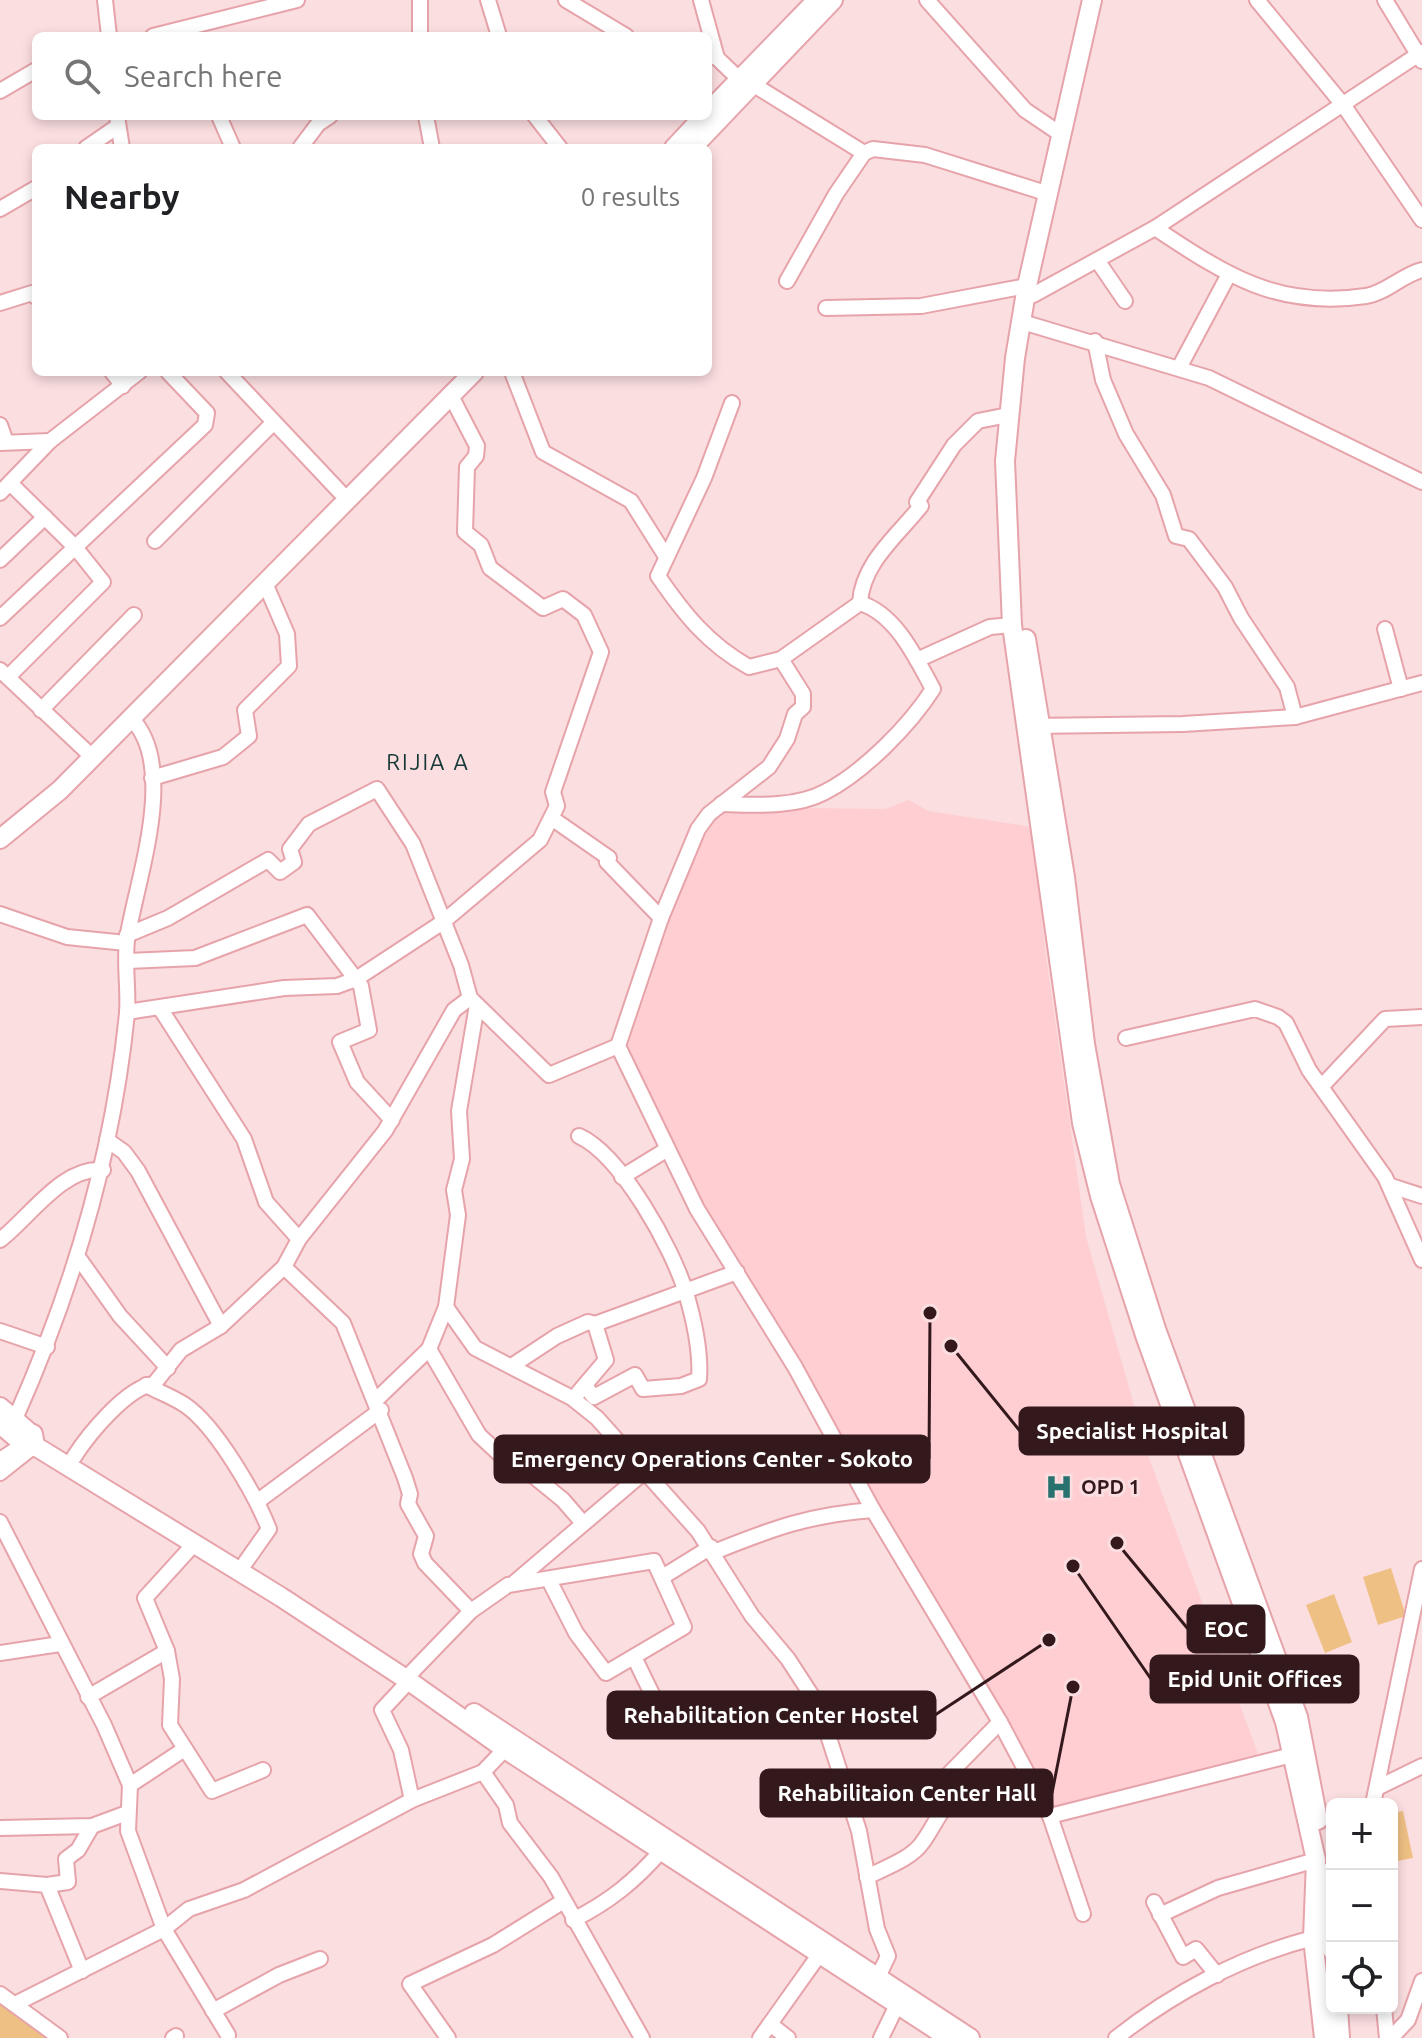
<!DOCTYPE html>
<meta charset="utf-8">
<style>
body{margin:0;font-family:Ubuntu,sans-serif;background:#f2f2f2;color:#202124}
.controls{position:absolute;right:24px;bottom:24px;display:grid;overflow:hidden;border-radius:12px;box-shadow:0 4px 12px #0003}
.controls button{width:72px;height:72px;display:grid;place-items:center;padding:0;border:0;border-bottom:2px solid #e0e0e0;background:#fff;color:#202124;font:40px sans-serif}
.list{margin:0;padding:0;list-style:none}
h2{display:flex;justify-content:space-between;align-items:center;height:104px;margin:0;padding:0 32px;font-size:34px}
h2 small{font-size:26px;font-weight:400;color:#757577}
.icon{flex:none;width:44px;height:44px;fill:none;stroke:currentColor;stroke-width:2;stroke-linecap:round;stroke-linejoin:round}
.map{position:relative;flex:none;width:1422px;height:2038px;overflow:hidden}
.search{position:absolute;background:#fff;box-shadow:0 4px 12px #0003;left:32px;top:32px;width:680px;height:88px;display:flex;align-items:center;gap:20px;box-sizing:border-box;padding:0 28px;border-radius:12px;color:#757577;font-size:30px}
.panel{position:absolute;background:#fff;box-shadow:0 4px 12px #0003;left:32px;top:144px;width:680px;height:232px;border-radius:12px}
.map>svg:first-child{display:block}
.built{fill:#feced2}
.garden{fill:#efc084}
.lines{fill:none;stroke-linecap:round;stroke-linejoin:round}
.minor-casing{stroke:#e6a3aa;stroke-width:18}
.secondary-casing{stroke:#e6a3aa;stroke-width:22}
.minor{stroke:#fff;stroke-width:14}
.secondary{stroke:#fff;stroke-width:18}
.labels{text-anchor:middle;stroke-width:6;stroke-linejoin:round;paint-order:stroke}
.poi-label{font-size:20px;font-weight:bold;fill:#33191c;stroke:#fbdee0;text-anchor:start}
.neighbourhood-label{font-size:22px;letter-spacing:2px;fill:#143736;stroke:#fbdee0}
.leader{fill:none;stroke:#33191c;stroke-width:3}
.callout-dot{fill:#33191c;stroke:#fbdee0;stroke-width:3}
.callout{fill:#33191c;stroke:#33191c;stroke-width:3}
.callout-label{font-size:22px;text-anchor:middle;font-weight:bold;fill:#fff}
</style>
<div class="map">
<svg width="1422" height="2038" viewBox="0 0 1422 2038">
<rect width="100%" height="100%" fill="#fbdee0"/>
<!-- built -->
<polygon class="built" points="909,800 928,811 1033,827 1045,949 1086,1237 1142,1433 1147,1440 1144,1442 1148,1455 1258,1754 1050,1811 620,1057 658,938 705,820 724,807 885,809"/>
<!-- garden -->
<g class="garden">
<polygon points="1391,1568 1406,1616 1378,1625 1363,1577"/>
<polygon points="1334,1594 1352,1642 1325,1653 1306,1605"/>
<polygon points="1403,1811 1413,1858 1392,1862 1392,1813"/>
<polygon points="0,2000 56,2038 0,2038"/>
</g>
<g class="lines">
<!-- minor casing -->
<g class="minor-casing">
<g id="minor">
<polyline points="105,0 109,36"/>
<polyline points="488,0 499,36"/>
<polyline points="566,0 626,36"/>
<polyline points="701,0 717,58"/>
<polyline points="927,0 1025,110 1062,135"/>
<polyline points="1257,0 1344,106 1422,220"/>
<polyline points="1385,0 1422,61"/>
<polyline points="153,36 297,0"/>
<polyline points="420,36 420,0"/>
<polyline points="708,56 717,58 739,79"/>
<polyline points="754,85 864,153"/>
<polyline points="0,91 36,70"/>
<polyline points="117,116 122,148"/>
<polyline points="219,116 233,148"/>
<polyline points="426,116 432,148"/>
<polyline points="535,116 560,148"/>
<polyline points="86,148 118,126"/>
<polyline points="300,148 318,124 330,116"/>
<polyline points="0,209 36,188"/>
<path d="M1155 228C1226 275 1277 309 1366 296 1386 293 1402 275 1422 270"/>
<polyline points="1097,260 1125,301"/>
<polyline points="787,281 836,194 864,153 873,149 925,155 1049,194"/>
<polyline points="1033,295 1155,228 1422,52"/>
<polyline points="0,303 32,293 36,297"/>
<polyline points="826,308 921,306 1027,286"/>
<polyline points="1029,324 1209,378 1422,482"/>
<polyline points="1095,341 1103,380 1126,434 1163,495 1176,536 1189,539 1225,587 1241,618 1287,687 1295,717"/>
<polyline points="1179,368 1228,276"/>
<polyline points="112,372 123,386"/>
<polyline points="227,372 340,492"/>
<polyline points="512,372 543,452 631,501 665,555"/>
<polyline points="0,425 6,442"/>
<polyline points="0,443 50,441"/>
<polyline points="0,493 50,441 139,372"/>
<polyline points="155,541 273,423"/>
<polyline points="0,560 45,517"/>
<path d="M860 603C862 563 898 535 921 506L917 502 954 445 978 421 1008 415"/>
<polyline points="0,618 205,425 207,413 168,372"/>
<polyline points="1385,629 1401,689"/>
<polyline points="781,659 803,694 803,707 795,714 787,739 769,767 709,814 698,829 661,918 618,1046 697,1209 795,1367 873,1510 1000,1722 1050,1816 1292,1755"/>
<polyline points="917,660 990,627 1012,625"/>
<polyline points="0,670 86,751"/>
<polyline points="8,677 103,582 75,547 10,483"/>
<polyline points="41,710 134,615"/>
<polyline points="1031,726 1183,724 1295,717 1422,683"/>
<polyline points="152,778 223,757 249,736 245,710 289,666 287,634 265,583"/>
<path d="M721 804C754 805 795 808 825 792 864 772 910 725 933 689 916 658 896 614 860 603L781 659 749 667C708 644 684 614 658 576L704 478 732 403"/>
<polyline points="553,819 609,858 607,862 661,918"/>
<polyline points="0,914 67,937 126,943"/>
<polyline points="127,935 168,918 268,860 280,872 294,862 290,849 309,824 377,789 413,844 461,965 470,998 549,1075 618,1046"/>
<polyline points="128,961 195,958 307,915 361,986 369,1030 340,1042 357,1082 392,1120"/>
<polyline points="160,1008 244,1139 266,1202 299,1239"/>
<polyline points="127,1012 284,988 337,986 356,979 443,922 540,840 557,806 553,792 601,652 584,615 563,599 543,608 490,568 481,545 465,532 467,467 476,456 477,446 450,394"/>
<polyline points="1126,1038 1255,1009 1278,1017 1286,1023 1309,1070 1385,1177 1422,1260"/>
<polyline points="1322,1086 1385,1019 1422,1017"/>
<path d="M579 1136C621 1155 673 1249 686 1293 694 1320 701 1352 699 1379L681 1386 643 1389 635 1375 594 1397 585 1386"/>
<polyline points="107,1140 124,1152 138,1171 221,1326"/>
<polyline points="622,1177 666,1150"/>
<polyline points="1391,1186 1422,1196"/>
<path d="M0 1240C30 1217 63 1166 103 1170"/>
<polyline points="78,1257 120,1316 168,1368"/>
<polyline points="284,1267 343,1323 405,1478 410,1494 408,1504 426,1536 421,1554 425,1563 471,1611"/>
<polyline points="446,1307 475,1348 572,1398 597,1418 698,1531 752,1616 788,1659 812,1696 828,1735 859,1831 877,1929 888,1956 878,1977"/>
<polyline points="0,1331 47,1347"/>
<polyline points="429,1349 479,1435 510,1464 514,1460 563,1500 582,1522"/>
<polyline points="513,1365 557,1336 588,1322 595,1324"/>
<path d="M146 1385C159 1392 173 1397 185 1405 216 1426 255 1494 269 1529L245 1563"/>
<polyline points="578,1393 606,1360 595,1324 737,1272"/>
<polyline points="377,1399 429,1349 446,1307 458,1215 454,1190 462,1159 459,1111 477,1005"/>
<path d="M15 1419C73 1289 113 1155 127 1013 129 987 123 959 128 934 138 876 178 766 131 718"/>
<path d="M74 1457C88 1435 127 1387 154 1384L181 1350 221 1326 284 1267 299 1239 385 1131 454 1010 470 998"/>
<polyline points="0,1460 21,1446"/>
<polyline points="0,1473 34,1446"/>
<polyline points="258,1501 381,1410"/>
<polyline points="0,1522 104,1725 130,1785 128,1831 164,1929 228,2035"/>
<polyline points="195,1543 145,1598 167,1651 172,1679 170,1725 212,1791 263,1770"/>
<path d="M714 1552C774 1528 808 1515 873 1510"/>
<polyline points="664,1576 711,1547"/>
<polyline points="515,1582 676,1445"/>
<polyline points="0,1653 60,1644"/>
<polyline points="635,1659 668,1727 704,1716 765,1717 812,1696"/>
<polyline points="412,1672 471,1611 508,1585 654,1561 684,1627 606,1673 576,1633 549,1580"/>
<polyline points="409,1681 382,1710 401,1750 412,1800"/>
<polyline points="88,1697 167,1651"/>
<polyline points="483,1772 506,1805 510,1823 551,1877 642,2038"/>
<polyline points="130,1785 183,1750"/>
<polyline points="1377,1788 1422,1766"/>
<polyline points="1373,1804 1422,1569"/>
<polyline points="1050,1816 1083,1914"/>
<polyline points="0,1828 92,1826 127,1813"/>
<path d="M867 1877C884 1868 911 1859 922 1843 935 1826 938 1811 956 1797L949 1774 1000 1722"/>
<polyline points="0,1881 47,1885 82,1971"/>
<polyline points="47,1885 68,1882 66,1859 78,1850 92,1826"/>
<polyline points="1154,1902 1183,1957 1196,1949 1217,1975"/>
<polyline points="1160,1915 1218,1888 1316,1860"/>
<path d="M573 1920C609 1902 635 1881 661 1851"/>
<polyline points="0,1994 60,2038"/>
<polyline points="15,2004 164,1929 189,1909 244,1890 412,1800 483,1772 505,1749"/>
<polyline points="1384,2008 1387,2038"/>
<polyline points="213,2011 279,1975 320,1959"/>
<polyline points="770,2024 788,2038"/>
<polyline points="173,2038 176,2036"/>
<polyline points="448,2038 410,1984 493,1945 562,1902"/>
<polyline points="760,2038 819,1955"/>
<polyline points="881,2038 897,2005"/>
<path d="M1116 2038C1173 1993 1242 1956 1313 1938"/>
<polyline points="1391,2038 1408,2020 1422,1981"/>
</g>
</g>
<!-- secondary casing -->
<g class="secondary-casing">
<g id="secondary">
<polyline points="1092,0 1027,286 1015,358 1005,461 1012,625 1082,1123 1100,1196 1146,1338 1285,1722 1316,1860 1313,1938 1324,2038"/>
<polyline points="708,112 815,2"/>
<polyline points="674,148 704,116"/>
<polyline points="692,148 833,0"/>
<polyline points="1026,639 1065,877 1085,1044 1110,1184 1156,1329 1298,1717 1318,1820"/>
<polyline points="0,839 60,790 474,372"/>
<polyline points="0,1407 30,1433"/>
<polyline points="0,1424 20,1441"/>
<polyline points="35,1446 33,1434 20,1437 21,1446 25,1449 35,1446 281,1597 409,1681 505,1749 949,2038"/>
<polyline points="474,1713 970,2038"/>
<polyline points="1325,1873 1332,1950"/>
<polyline points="1338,2008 1340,2038"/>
</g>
</g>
<!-- minor -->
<use href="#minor" class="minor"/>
<!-- secondary -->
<use href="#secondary" class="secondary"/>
</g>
<!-- icons -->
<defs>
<g id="hospital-bare" transform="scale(2.16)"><path d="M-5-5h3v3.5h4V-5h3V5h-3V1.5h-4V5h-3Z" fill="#27716f" stroke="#fbdee0" stroke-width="2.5" paint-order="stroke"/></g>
</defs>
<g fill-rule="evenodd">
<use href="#hospital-bare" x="1059" y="1487"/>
</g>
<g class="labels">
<!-- poi labels -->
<g class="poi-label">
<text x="1081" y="1494">OPD 1</text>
</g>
<!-- neighbourhood labels -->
<g class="neighbourhood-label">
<text x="428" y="770">RIJIA A</text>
</g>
</g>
<!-- callouts -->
<path class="leader" d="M951 1346L1020 1431M930 1313L929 1459M1117 1543L1188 1629M1073 1566L1151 1679M1049 1640L935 1715M1073 1687L1052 1793"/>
<g class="callout-dot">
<circle cx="951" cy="1346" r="8"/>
<circle cx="930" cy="1313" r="8"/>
<circle cx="1117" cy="1543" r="8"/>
<circle cx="1073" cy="1566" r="8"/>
<circle cx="1049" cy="1640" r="8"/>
<circle cx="1073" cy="1687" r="8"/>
</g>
<g class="callout">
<rect x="1020" y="1408" width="223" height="46" rx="8"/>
<rect x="495" y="1436" width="434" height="46" rx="8"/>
<rect x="1188" y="1606" width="76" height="46" rx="8"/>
<rect x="1151" y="1656" width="207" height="46" rx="8"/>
<rect x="608" y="1692" width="327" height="46" rx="8"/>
<rect x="761" y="1770" width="291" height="46" rx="8"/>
</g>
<g class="callout-label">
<text x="1132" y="1439">Specialist Hospital</text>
<text x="712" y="1467">Emergency Operations Center - Sokoto</text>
<text x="1226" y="1637">EOC</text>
<text x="1255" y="1687">Epid Unit Offices</text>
<text x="771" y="1723">Rehabilitation Center Hostel</text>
<text x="907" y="1801">Rehabilitaion Center Hall</text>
</g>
</svg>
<div class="controls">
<button>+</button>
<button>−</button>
<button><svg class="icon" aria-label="locate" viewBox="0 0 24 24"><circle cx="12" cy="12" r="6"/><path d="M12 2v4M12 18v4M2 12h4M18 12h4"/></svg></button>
</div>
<div class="search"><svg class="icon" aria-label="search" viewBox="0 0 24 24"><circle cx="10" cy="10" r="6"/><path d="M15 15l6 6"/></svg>Search here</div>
<section class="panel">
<h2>Nearby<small>0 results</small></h2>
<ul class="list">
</ul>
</section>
</div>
